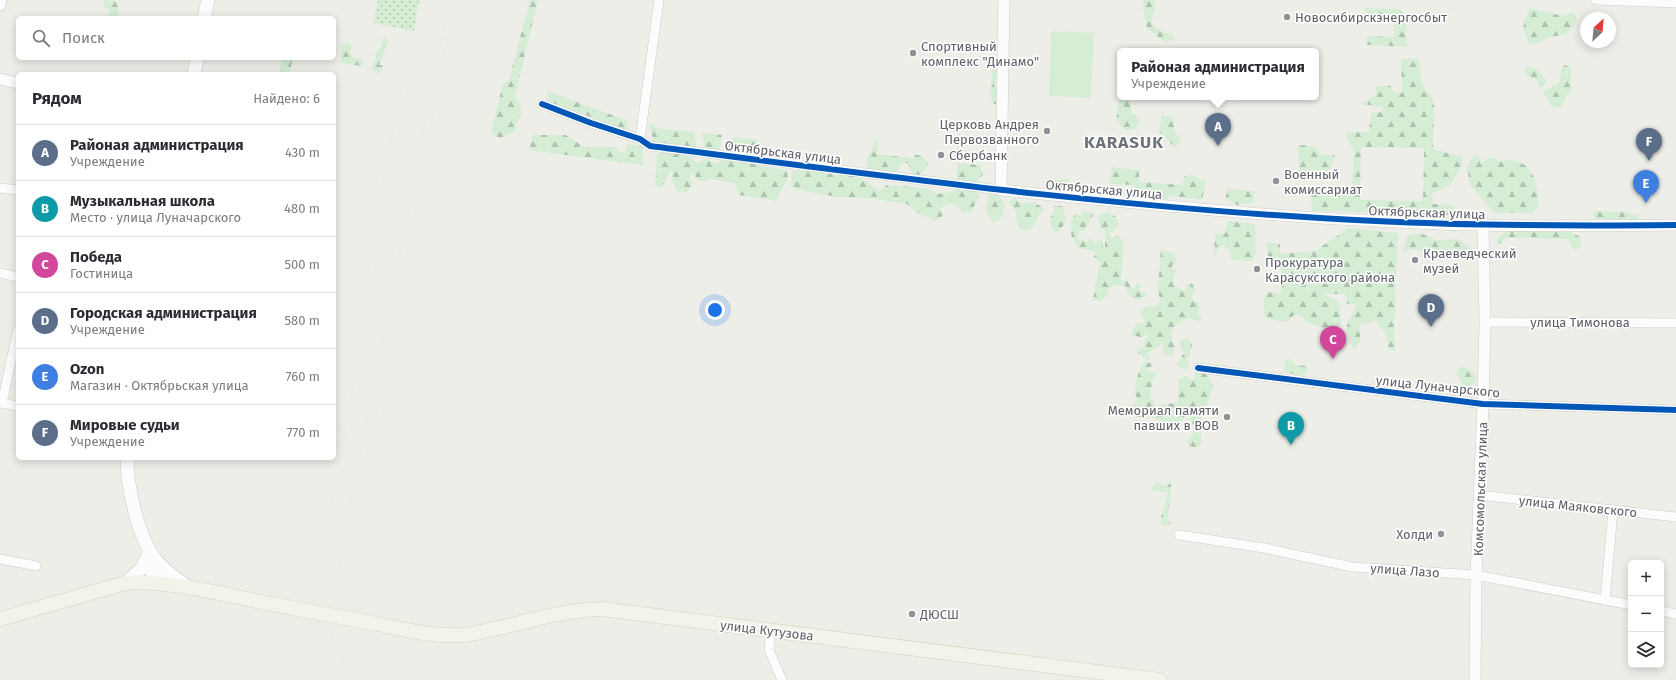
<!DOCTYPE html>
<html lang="ru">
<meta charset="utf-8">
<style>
body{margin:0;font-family:"Fira Sans",sans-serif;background:#f7f7f7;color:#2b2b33}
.controls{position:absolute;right:12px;bottom:12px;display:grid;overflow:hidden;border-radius:6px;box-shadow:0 2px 10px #0003}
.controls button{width:36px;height:36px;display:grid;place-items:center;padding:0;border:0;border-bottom:1px solid #e1e1e2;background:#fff;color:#2b2b33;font:20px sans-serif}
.compass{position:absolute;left:1580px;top:12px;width:36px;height:36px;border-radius:50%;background:#fff;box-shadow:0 2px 10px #0003;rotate:26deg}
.you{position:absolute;left:715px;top:310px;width:14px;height:14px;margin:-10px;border:3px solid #fff;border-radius:50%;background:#1a73e8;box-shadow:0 0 0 6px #1a73e833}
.badge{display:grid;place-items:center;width:26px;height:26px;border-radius:50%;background:#0f766e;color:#fff;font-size:13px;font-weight:700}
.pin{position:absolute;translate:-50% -33px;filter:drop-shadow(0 1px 2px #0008)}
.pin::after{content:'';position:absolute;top:21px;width:14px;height:12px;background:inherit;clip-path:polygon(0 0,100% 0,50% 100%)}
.popup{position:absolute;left:1117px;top:48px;width:202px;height:52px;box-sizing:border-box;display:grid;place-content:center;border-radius:6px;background:#fff;filter:drop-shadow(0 1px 3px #0005);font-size:13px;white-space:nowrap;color:#7c7c81}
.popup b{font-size:15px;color:#2b2b33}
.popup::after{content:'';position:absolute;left:50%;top:100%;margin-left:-8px;border:8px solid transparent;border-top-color:#fff}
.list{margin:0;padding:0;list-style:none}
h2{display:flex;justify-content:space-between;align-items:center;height:52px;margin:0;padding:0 16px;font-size:17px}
h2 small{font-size:13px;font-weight:400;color:#7c7c81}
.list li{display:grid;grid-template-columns:26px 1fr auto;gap:12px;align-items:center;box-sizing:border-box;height:56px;padding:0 16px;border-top:1px solid #e1e1e2}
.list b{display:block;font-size:15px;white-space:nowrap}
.list p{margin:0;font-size:13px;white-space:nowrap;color:#7c7c81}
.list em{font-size:13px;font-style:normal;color:#7c7c81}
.icon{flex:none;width:22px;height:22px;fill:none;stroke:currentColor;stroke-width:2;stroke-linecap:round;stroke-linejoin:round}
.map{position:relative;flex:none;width:1676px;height:680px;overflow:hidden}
.search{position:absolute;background:#fff;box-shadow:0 2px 10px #0003;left:16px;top:16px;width:320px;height:44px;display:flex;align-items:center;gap:10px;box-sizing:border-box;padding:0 14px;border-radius:6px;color:#7c7c81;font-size:15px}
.panel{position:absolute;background:#fff;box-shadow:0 2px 10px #0003;left:16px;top:72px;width:320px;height:388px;border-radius:6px}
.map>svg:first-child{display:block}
.forest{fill:url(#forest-firs);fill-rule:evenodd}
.park{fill:url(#park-dots)}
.pitch{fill:#d5ecd5}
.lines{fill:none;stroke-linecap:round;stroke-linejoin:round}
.minor-casing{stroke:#cbcccb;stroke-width:10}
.tertiary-casing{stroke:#cbcccb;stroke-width:12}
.secondary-casing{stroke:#cbcbcb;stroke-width:14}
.primary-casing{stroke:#d7d1b5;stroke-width:15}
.minor{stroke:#fcfcfc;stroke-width:9}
.tertiary{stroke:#fcfcfc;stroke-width:11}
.secondary{stroke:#fcfcfc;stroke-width:13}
.primary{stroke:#f3f3e9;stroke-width:14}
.rail{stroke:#e4e5e4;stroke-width:2.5;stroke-dasharray:1 5;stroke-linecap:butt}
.primary-bridge-casing{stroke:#d7d1b5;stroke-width:15;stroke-linecap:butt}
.primary-bridge{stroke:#f3f3e9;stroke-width:14}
.cycleway-casing{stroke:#fff;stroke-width:8}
.cycleway{stroke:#0057b8;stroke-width:6}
.poi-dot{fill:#909295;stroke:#fff;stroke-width:1.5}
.labels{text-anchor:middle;stroke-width:3;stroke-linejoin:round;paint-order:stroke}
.poi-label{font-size:13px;fill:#5e6168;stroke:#fff;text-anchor:start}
.street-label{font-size:13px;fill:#5e6168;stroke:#fff}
.district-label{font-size:17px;font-weight:bold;letter-spacing:1px;fill:#6e737a;stroke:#fff}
</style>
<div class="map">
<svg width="1676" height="680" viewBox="0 0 1676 680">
<defs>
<pattern id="forest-firs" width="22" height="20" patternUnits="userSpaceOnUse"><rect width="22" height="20" fill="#d5ecd5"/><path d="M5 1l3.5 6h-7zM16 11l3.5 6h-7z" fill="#b0c3b1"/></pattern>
<pattern id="park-dots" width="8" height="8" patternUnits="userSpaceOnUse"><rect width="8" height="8" fill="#d5ecd5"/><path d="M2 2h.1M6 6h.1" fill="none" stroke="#b0c3b1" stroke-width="1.8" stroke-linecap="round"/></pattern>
</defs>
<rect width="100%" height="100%" fill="#eeeee9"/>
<!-- forest -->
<g class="forest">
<polygon points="104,0 115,1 118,7 118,18 108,18 109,9 104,7"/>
<polygon points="530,0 538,0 515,96 522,108 515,131 500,139 491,132 503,84 509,80"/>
<polygon points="1144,0 1155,0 1152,24 1162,32 1171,34 1174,40 1165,43 1147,28 1142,3"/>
<polygon points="1364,8 1401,9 1406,25 1407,47 1367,45 1367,36 1394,37 1395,19 1368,17"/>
<path d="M1530 8 1562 16 1574 12 1577 22 1567 34 1550 37 1536 44 1529 43C1521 27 1522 24 1530 8Z"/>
<polygon points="385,37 389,41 379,65 383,65 383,71 377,73 371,68 376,58 375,53 382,46 382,40"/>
<polygon points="348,42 352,46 350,52 352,57 363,60 362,66 340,63 342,55 341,45"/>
<polygon points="286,58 293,58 289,74 280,74 280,65"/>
<path d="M1418 58 1422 84 1432 96 1434 105 1433 149 1462 157V166L1449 186 1432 194 1433 204 1454 205V215L1312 211 1311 188 1352 190 1354 152 1346 138 1348 132H1369L1371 113 1382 112 1383 107 1361 104 1376 95V86H1391L1392 91 1402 93 1401 59ZM1361 147 1424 148 1423 201 1360 200Z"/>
<polygon points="998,61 1001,67 994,85 1000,94 996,104 993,104 990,96 993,63"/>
<polygon points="1565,65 1571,68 1571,90 1565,98 1562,106 1559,108 1552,106 1543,92 1559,83 1562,66"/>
<polygon points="1526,66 1538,69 1546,81 1540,89 1536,79 1525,75"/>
<polygon points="548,91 628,121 627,130 547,101"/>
<polygon points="1119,100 1130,101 1132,114 1140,119 1135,129 1127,131 1116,121"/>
<polygon points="1162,116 1169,116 1174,120 1174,132 1181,139 1176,148 1159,132"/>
<polygon points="654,124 656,128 694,132 697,149 650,144 653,138 649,126"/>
<polygon points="701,133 722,135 719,153 706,153"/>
<polygon points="532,135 566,135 584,147 617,147 618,151 625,153 627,143 643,147 642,165 529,150"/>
<polygon points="735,137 757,140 758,148 753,157 728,152 729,143"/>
<polygon points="874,140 878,140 877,154 913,158 915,154 923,157 928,163 924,171 917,178 905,178 912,173 908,163 903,163 896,172 867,171 867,157 872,151"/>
<polygon points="1298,145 1314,146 1320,154 1335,155 1330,170 1299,173"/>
<polygon points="670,149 687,153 697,163 706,159 715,163 725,159 787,170 788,178 776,201 738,195 735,183 711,179 704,182 697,180 693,173 690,178 693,183 687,192 677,191 672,180 673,172 670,171 662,187 655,186 657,155"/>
<path d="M1474 155 1479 157 1480 161 1483 163 1488 158H1496L1497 161 1504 162 1505 159C1510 160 1518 161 1523 164 1537 173 1538 191 1538 207L1532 213H1494L1470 185 1467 167Z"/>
<polygon points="957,163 980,165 983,175 974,185 957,180"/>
<polygon points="1112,167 1139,170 1139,182 1183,185 1184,176 1192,175 1206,182 1202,200 1174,196 1159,201 1137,193 1133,185 1110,184"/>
<polygon points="792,170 821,172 834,175 850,175 863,179 879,191 887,185 926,188 938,194 959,190 977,191 980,195 971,212 964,213 951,202 940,208 943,215 936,221 918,213 907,204 867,198 836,197 791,188"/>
<polygon points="1046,178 1058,180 1068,179 1071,185 1058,189 1048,186"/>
<polygon points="1228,189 1254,191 1253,203 1237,205 1225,199"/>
<polygon points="998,194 1005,205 1001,219 993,222 986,212 988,195"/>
<polygon points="1015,198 1021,203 1034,202 1045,209 1038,215 1036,222 1028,231 1021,230 1016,217 1016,211 1008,202"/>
<polygon points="1054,205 1064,207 1063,214 1067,218 1065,224 1057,232 1051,229 1050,218 1054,213"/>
<polygon points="1596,211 1626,212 1631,215 1638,214 1639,218 1636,221 1630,222 1628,219 1596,219 1593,214"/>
<polygon points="1083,212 1091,212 1093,215 1085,230 1079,231 1078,242 1082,240 1087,242 1091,238 1094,243 1100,240 1103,240 1103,247 1105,248 1105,230 1100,229 1098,216 1107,212 1115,216 1118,221 1118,226 1110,234 1111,238 1118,236 1124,242 1121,280 1126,281 1127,279 1131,287 1134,289 1136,284 1141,284 1139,290 1148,295 1138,300 1130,297 1125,286 1116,285 1108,289 1109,293 1101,301 1093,300 1100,262 1093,257 1097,254 1094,251 1078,248 1071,235 1072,228 1070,224 1074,215 1077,214 1078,216 1082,215"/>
<polygon points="1227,221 1255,224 1256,252 1252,261 1231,260 1231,252 1223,245 1219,247 1217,253 1214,257 1215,233 1225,234"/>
<path d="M1349 228 1398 233 1394 329 1395 351 1389 349 1385 332 1376 321 1360 324V342L1354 350C1341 331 1347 323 1357 304H1347L1346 294H1322L1339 302 1341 321 1338 337 1326 336V329L1306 322 1301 315H1294L1287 322 1268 319 1264 315V298L1268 292 1281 294V264L1269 263 1266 242 1280 244V254L1315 251Z"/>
<path d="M1507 231 1571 232 1580 237 1581 248 1576 250 1571 246 1569 239C1547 239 1527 237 1505 238L1500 244 1496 243 1500 236Z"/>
<polygon points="1420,233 1437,240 1458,239 1472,249 1464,257 1439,256 1416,249 1403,251 1407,236"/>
<path d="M1161 248 1167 252 1175 253 1174 256 1177 262 1172 265 1173 270H1177L1173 276 1174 286 1185 291 1187 284 1192 283 1195 290 1191 297 1195 302 1199 303 1198 314 1201 318 1199 322 1189 318C1174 324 1166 331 1175 347L1172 357 1163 354V342L1157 348 1147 353 1151 359 1147 360 1137 352 1140 348 1143 349 1145 339 1148 337 1146 335 1140 337 1132 335 1133 329 1137 323H1144L1145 320 1140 313 1142 308 1157 306 1160 300 1158 290Z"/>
<polygon points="1188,338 1192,344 1190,356 1186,359 1190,365 1185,370 1176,365 1184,353 1180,348 1180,340"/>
<polygon points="1289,359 1296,365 1306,366 1308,371 1304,376 1284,372 1285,360"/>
<path d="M1144 362 1151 363 1152 366 1148 368 1147 371 1157 373 1152 382 1150 398 1154 401 1153 404 1158 407 1162 404 1178 403V379L1187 376 1191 381 1195 377V368L1207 373 1213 386 1207 405 1201 409V446L1194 447 1188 446 1189 438 1193 434 1194 425 1190 421 1188 413 1178 425 1161 422C1156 416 1145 418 1137 417L1130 407 1137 401C1133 387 1136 376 1144 362Z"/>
<polygon points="1461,366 1472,371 1477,378 1468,392 1456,373"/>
<polygon points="1158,481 1163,487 1168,483 1171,484 1168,518 1171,523 1165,527 1161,523 1161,517 1168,492 1152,490 1153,485"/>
</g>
<!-- park -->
<polygon class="park" points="378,0 419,0 414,31 374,23"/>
<!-- pitch -->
<polygon class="pitch" points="1051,31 1094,33 1091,98 1049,96"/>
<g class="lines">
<!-- minor casing -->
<g class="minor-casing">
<g id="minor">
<polyline points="1596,0 1676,3"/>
<polyline points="542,104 591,123 640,139 650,146 1001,190"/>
<polyline points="640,139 659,0"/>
<polyline points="0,188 18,190"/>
<polyline points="0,273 18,277"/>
<polyline points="1485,322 1676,323"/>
<polyline points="1198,368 1483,404 1676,410"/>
<polyline points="0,403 18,406"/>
<polyline points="2,403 18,329"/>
<polyline points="1480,495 1676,517"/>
<polyline points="1179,535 1264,548 1352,567 1476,575 1631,605"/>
<polyline points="0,559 36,566"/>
<polyline points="1605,600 1613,510"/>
<polyline points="1661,611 1676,614"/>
<polyline points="771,630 769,650 782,680"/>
</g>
</g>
<!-- tertiary casing -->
<g class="tertiary-casing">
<g id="tertiary">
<path d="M1004 0 1001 190C1125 202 1249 215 1374 221 1474 227 1575 226 1676 225"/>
<polyline points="0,5 1,0"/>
<polyline points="0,79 18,83"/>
<polyline points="1475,680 1476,575 1483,404 1485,322 1483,225"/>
</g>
</g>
<!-- secondary casing -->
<g class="secondary-casing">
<g id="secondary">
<polyline points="204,18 208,0"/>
<polyline points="194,74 197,58"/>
<path d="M127 458C127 486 138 538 156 560 165 571 176 579 187 586"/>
<path d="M146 561C149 575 161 578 174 582"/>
<polyline points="125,583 142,568 147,557"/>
</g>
</g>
<!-- primary casing -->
<g class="primary-casing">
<g id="primary">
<path d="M0 619 125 583C158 581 187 587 219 593 245 599 271 604 298 609"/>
<path d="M377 624C406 630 434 637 464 635 477 634 490 629 503 627 535 619 568 610 602 609L1160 680"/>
</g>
</g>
<!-- minor -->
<use href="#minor" class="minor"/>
<!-- tertiary -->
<use href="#tertiary" class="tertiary"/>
<!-- secondary -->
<use href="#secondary" class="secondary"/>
<!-- primary -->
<use href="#primary" class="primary"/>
<!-- rail -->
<g class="rail">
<polyline points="314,670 327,535 355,374 364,297 377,216 402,81"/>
<polyline points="317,680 449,0"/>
<polyline points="324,680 421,180 448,35"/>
<polyline points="339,680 369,521"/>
</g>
<!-- primary-bridge casing -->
<g class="primary-bridge-casing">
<polyline id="primary-bridge" points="298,609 377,624"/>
</g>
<!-- primary-bridge -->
<use href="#primary-bridge" class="primary-bridge"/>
<!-- cycleway casing -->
<g class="cycleway-casing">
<g id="cycleway">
<path d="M542 104 591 123 640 139 650 146C891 177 1133 210 1376 221 1476 226 1576 226 1676 225"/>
<polyline points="1198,368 1483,404 1676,410"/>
</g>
</g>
<!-- cycleway -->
<use href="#cycleway" class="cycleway"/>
</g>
<!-- markers -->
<g class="poi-dot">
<circle cx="1287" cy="17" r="4"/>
<circle cx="913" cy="53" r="4"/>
<circle cx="1047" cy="131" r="4"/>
<circle cx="941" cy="155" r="4"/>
<circle cx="1276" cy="181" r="4"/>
<circle cx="1415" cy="260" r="4"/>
<circle cx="1257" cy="269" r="4"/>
<circle cx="1227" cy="417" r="4"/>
<circle cx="1441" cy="534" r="4"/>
<circle cx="912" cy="614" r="4"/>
</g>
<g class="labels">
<!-- poi labels -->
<g class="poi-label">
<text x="1295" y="22">Новосибирскэнергосбыт</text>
<text x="921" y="51">Спортивный<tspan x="921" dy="15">комплекс "Динамо"</tspan></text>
<text x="1039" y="129" text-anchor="end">Церковь Андрея<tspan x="1039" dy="15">Первозванного</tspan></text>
<text x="949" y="160">Сбербанк</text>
<text x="1284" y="179">Военный<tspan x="1284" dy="15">комиссариат</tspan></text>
<text x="1423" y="258">Краеведческий<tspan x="1423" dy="15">музей</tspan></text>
<text x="1265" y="267">Прокуратура<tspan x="1265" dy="15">Карасукского района</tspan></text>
<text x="1219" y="415" text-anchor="end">Мемориал памяти<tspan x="1219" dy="15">павших в ВОВ</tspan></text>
<text x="1433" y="539" text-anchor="end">Холди</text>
<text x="920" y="619">ДЮСШ</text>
</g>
<!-- street labels -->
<g class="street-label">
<text transform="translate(783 152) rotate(7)" y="5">Октябрьская улица</text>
<text transform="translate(1104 189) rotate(5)" y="5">Октябрьская улица</text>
<text transform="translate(1427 212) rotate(2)" y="5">Октябрьская улица</text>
<text x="1580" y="327">улица Тимонова</text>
<text transform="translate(1438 386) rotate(6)" y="5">улица Луначарского</text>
<text transform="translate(1480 489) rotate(-88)" y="5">Комсомольская улица</text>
<text transform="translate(1578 506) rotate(6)" y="5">улица Маяковского</text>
<text transform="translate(1405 570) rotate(4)" y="5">улица Лазо</text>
<text transform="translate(767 630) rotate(7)" y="5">улица Кутузова</text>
</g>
<!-- district labels -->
<g class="district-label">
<text x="1124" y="148">KARASUK</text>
</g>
</g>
</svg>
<div class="controls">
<button>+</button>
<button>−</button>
<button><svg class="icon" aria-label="layers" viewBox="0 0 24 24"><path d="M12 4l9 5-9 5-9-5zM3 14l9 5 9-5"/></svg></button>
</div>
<svg class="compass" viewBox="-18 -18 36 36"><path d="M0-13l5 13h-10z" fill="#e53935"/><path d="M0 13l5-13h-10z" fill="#7c7c81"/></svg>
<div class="you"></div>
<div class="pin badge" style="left:1218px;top:146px;background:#5c6f8a">A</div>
<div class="popup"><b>Районая администрация</b>Учреждение</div>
<div class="pin badge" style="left:1291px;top:445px;background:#0f9aa8">B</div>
<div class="pin badge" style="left:1333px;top:359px;background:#d1479c">C</div>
<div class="pin badge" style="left:1431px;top:327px;background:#5c6f8a">D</div>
<div class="pin badge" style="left:1646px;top:203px;background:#3f7fe0">E</div>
<div class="pin badge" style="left:1649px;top:161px;background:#5c6f8a">F</div>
<div class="search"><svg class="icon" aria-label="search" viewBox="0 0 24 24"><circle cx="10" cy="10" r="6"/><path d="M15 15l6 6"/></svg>Поиск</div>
<section class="panel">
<h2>Рядом<small>Найдено: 6</small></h2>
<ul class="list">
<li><span class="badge" style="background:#5c6f8a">A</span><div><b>Районая администрация</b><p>Учреждение</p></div><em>430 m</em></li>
<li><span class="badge" style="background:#0f9aa8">B</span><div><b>Музыкальная школа</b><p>Место · улица Луначарского</p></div><em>480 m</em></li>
<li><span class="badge" style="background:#d1479c">C</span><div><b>Победа</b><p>Гостиница</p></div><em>500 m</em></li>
<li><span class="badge" style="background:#5c6f8a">D</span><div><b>Городская администрация</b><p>Учреждение</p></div><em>580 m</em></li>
<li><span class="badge" style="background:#3f7fe0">E</span><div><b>Ozon</b><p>Магазин · Октябрьская улица</p></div><em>760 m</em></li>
<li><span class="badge" style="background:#5c6f8a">F</span><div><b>Мировые судьи</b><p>Учреждение</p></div><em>770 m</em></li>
</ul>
</section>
</div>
